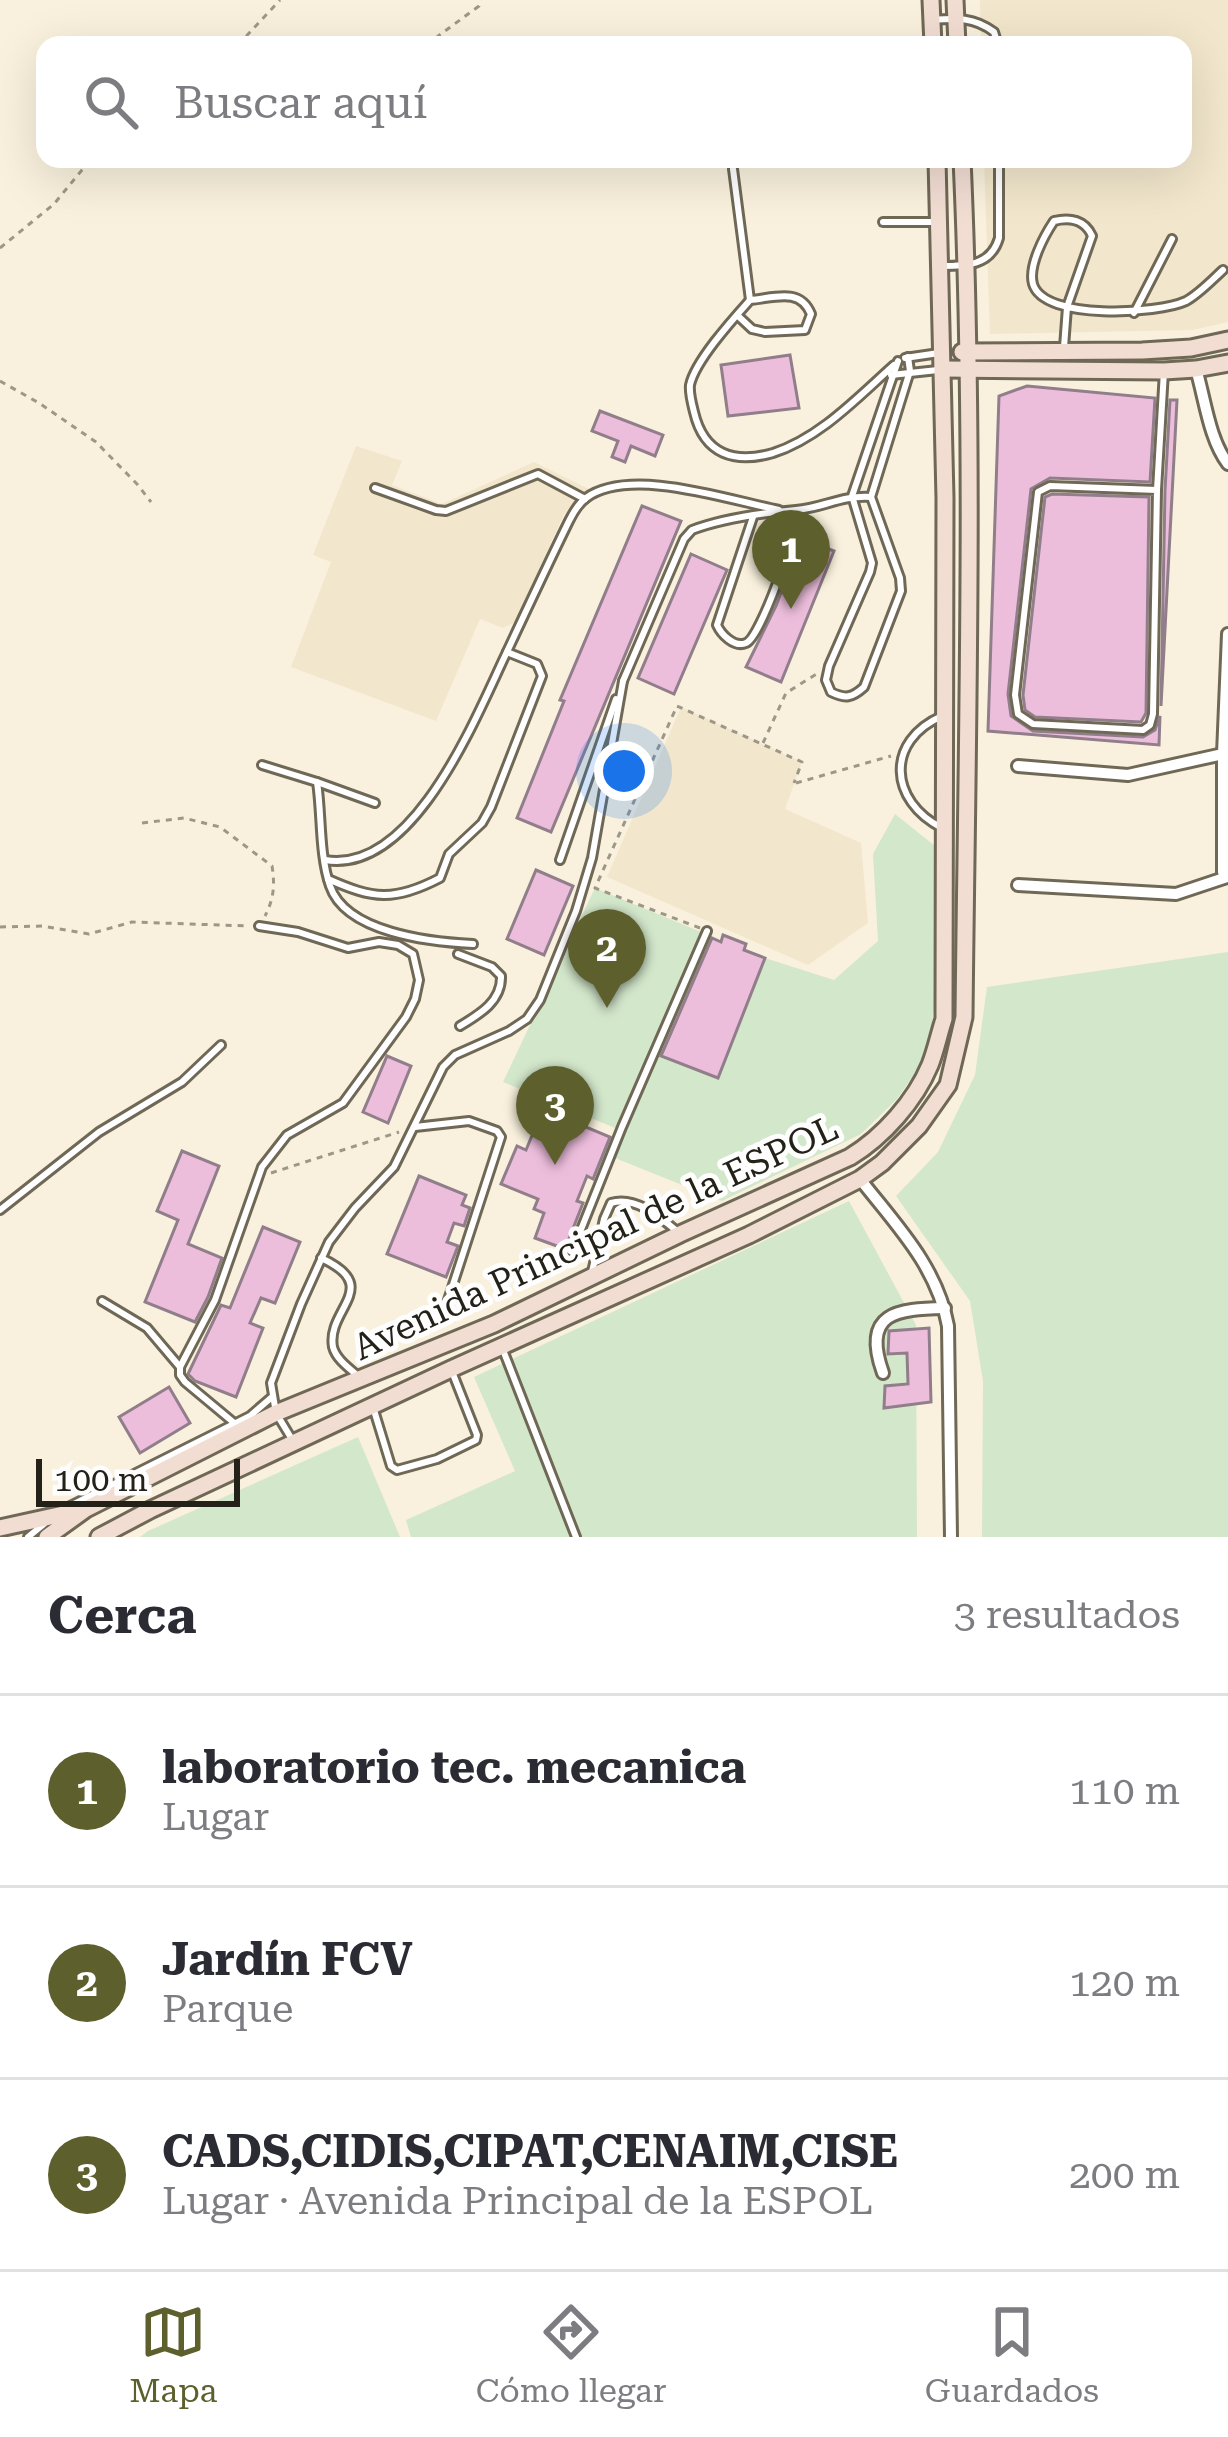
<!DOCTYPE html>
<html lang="es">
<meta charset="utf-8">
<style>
body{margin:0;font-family:"Roboto Serif",serif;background:#f7f7f7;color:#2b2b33}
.scale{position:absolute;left:36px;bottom:30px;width:204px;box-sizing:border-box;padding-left:12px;border:6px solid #242119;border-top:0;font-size:33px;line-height:42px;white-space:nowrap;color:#242119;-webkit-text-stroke:9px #fefefe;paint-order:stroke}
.you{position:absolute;left:624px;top:771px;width:42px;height:42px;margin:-30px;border:9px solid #fff;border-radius:50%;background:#1a73e8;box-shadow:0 0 0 18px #1a73e833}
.badge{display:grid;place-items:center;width:78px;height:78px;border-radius:50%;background:#5d602d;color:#fff;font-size:39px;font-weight:700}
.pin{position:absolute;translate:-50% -99px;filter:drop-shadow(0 3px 6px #0008)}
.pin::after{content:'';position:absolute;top:63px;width:42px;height:36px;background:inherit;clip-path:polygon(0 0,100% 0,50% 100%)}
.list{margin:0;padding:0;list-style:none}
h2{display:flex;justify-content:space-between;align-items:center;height:156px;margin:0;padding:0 48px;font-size:51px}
h2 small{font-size:39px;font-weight:400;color:#7c7c81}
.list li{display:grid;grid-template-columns:78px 1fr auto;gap:36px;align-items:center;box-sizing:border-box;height:192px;padding:0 48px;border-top:3px solid #e1e1e2}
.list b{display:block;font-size:45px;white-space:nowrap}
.list p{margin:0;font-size:39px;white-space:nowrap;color:#7c7c81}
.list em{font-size:39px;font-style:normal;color:#7c7c81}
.icon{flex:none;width:66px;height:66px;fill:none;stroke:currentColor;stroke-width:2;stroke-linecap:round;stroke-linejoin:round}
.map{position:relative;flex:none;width:1228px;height:1537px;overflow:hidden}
.search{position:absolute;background:#fff;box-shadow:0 12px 48px #0002;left:36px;right:36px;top:36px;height:132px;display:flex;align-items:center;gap:30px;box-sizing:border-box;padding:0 42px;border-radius:24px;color:#7c7c81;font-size:45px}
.sheet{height:732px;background:#fff}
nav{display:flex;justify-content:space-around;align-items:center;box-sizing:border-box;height:168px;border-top:3px solid #e1e1e2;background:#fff;font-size:33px;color:#7c7c81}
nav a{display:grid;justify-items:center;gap:6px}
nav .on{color:#5d602d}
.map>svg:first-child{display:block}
.built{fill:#f2e7cc}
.green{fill:#d3e7cb}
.building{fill:#edbedc;stroke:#907e8a;stroke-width:3}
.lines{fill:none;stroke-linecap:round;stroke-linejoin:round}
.lane-casing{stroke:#6f6856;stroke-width:12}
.street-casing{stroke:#6f6856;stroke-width:16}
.secondary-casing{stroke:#6f6856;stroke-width:21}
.path{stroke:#9d9788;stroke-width:3;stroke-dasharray:6 6;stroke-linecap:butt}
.lane{stroke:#fff;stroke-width:6}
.street{stroke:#fff;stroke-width:10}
.secondary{stroke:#f2ddd3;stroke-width:15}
.labels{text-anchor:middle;stroke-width:10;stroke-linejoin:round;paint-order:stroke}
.street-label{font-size:36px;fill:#242119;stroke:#fefefe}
</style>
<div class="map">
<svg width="1228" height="1537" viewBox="0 0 1228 1537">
<rect width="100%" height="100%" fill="#f9f1dd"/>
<!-- built -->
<g class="built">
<polygon points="980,0 1228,0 1228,322 1193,330 990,334 984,159 1183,159 1183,45 981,45"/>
<polygon points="356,446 402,461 392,485 442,504 534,462 589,489 564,514 515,622 503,628 480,619 436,721 291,667 331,562 313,555"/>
<polygon points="681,707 802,762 785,809 861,843 868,923 808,965 607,877"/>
</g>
<!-- green -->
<g class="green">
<polygon points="895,814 935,846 935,999 928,1054 897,1099 861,1134 722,1201 615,1158 625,1132 503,1082 595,888 706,934 658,1050 718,1077 765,958 834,980 878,941 873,854"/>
<polygon points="1228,952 1228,1537 982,1537 983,1381 970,1301 896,1196 938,1152 975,1075 987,987"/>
<polygon points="849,1201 916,1325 917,1537 411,1537 406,1520 515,1471 474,1377"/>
<polygon points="358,1437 400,1537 140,1537 148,1531"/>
</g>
<!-- building -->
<g class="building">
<polygon points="790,355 799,408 728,416 721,365"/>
<polygon points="1027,386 1155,398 1150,482 1050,478 1031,489 1008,694 1011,716 1033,731 1143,737 1155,730 1160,716 1159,745 988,731 999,396"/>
<polygon points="1170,400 1177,400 1161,706 1165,490"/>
<polygon points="600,411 663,435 655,456 631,446 625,462 612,457 618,441 592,431"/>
<polygon points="1052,494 1149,497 1146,713 1141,722 1035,717 1025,710 1023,695 1045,497"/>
<polygon points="642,506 681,521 551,832 517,818 564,701 560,700"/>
<polygon points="801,539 834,551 781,682 746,667 776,606"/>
<polygon points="691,554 727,570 674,694 638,678"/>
<polygon points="536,870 573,886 544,955 507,939"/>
<polygon points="723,935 746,944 744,950 765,958 718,1078 661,1056 712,938 721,942"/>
<polygon points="387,1056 411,1066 388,1123 363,1112"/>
<polygon points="543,1109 610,1137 593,1179 587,1176 577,1201 583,1203 565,1249 535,1238 544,1213 534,1209 538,1199 501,1184 517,1146 526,1150"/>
<polygon points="182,1151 219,1166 188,1244 222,1258 208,1297 195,1322 145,1302 178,1220 157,1211"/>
<polygon points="419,1176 466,1195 462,1205 470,1208 464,1226 454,1223 447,1242 458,1246 446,1277 387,1254"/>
<polygon points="263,1227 300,1242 275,1303 261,1298 250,1323 263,1328 236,1397 195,1381 188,1374 221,1305 230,1308"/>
<polygon points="929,1328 931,1402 884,1408 885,1386 908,1384 907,1353 888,1354 889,1331"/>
<polygon points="169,1387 190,1423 140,1453 119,1417"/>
</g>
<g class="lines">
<!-- lane casing -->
<g class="lane-casing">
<g id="lane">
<path d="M932 20C957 18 974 17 994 32L998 45"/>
<polyline points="733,169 750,300"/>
<polyline points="883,222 936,222"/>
<path d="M941 266C966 266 991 266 999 238V159"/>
<polyline points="1134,313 1172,239"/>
<path d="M737 315 752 329 765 332 805 330 811 314C800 287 774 298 750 300 733 319 695 361 690 385 689 393 692 404 694 412 704 455 735 464 773 453 820 438 858 397 894 365"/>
<path d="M1064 347 1067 307 1092 236C1085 220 1070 217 1054 221 1044 236 1028 266 1033 284 1044 321 1158 314 1186 301 1199 294 1212 280 1223 270"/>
<polyline points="905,358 939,353"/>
<path d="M898 361 852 496 872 563 870 572 829 666 826 680 831 692C845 699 852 698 864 687L901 591 900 578 871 497 910 371 908 357"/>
<polyline points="891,375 938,370"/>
<polyline points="375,488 436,510 446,511 538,474 585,499"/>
<polyline points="1157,490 1050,486 1038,492 1015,695 1018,714 1033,724 1143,730 1150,725 1153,714 1157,490 1164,371"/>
<path d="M753 517 717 625C721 634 734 648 746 643 761 637 798 529 798 511"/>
<path d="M623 681 684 539 692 530C724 518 762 513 796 510 823 508 841 495 871 497"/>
<path d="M942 716C885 741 889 801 942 828"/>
<path d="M262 765 317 782C322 815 319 854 330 886 346 933 431 942 473 944"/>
<polyline points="317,782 375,803"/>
<path d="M325 860C413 875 475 719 505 656 526 611 547 566 569 521 573 513 579 503 586 498 630 466 729 500 779 510"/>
<polyline points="560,860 616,699"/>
<path d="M328 879C373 899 394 902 440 878L449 854 482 823 491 807 542 676 537 664 507 652"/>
<path d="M458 954 492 967 501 976C502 1001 480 1014 460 1026"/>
<polyline points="415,1127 469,1121 497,1131 501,1137 447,1303"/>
<polyline points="0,1210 99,1132 182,1082 221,1045"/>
<polyline points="572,1252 622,1127 707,931"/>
<path d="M321 1258C384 1287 326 1309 333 1347 336 1359 349 1368 358 1376"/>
<path d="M592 1272 604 1219 611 1203C635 1196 659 1216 678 1232"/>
<polyline points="102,1301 147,1328 180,1367"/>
<polyline points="503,1350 576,1537"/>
<polyline points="373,1407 391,1466 397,1470 437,1459 476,1440 477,1435 451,1369"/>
<polyline points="239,1427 185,1382 180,1375 180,1367 215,1300 262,1167 287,1135 343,1103 406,1017 415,999 419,980 413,954 398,945 379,942 348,948 298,932 259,926"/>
<polyline points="293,1441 276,1413 271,1383 301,1304 329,1242 355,1208 394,1167 443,1067 455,1055 509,1031 527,1019 540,1000 576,911 592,858 623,681"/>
<polyline points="70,1506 250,1416 272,1397"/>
<polyline points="28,1537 44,1524"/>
</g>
</g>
<!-- street casing -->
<g class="street-casing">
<g id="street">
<path d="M1196 369C1205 399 1209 439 1228 464"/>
<polyline points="1228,634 1223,754 1223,872 1228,877"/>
<polyline points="1018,766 1128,775 1223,754"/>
<polyline points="1018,885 1176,894 1227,877"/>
<path d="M860 1179C896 1225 937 1266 948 1326L951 1537"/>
<path d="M883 1373C861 1312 897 1309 945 1308"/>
</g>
</g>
<!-- secondary casing -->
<g class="secondary-casing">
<g id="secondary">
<polyline points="931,0 933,45"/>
<polyline points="955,0 957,45"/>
<polyline points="962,352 1142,351 1191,348 1228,340"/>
<polyline points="944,369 1164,371 1196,369 1228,363"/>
<polyline points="0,1528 77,1511"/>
<path d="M47 1537 86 1509 276 1413 494 1324 680 1234 850 1157C883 1137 915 1101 930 1065 936 1050 939 1034 944 1019L945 498 937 159"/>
<path d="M99 1537 150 1510 451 1369 749 1235 860 1179 882 1163 919 1126 948 1085 964 1017C967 731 975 445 962 159"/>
</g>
</g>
<!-- path -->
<g class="path">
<polyline points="238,45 280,0"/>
<polyline points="426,45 479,6 481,0"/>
<polyline points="0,248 54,204 91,159"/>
<polyline points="0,381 39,403 96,442 137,484 151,502"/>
<polyline points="763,743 786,693 818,673"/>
<polyline points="796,783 891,756"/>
<path d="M142 823 184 818 220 827 272 866C275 884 274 899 265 916"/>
<polyline points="0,927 42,926 89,934 132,922 249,926"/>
<polyline points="700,928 595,888 677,706 802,762 794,783"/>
<polyline points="271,1173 399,1132"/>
</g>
<!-- lane -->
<use href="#lane" class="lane"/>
<!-- street -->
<use href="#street" class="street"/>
<!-- secondary -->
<use href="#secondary" class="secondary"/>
</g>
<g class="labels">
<!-- street labels -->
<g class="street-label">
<text transform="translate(595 1237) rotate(-25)" y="13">Avenida Principal de la ESPOL</text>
</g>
</g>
</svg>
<div class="scale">100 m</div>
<div class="you"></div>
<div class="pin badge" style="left:791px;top:609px">1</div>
<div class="pin badge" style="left:607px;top:1008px">2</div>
<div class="pin badge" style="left:555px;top:1165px">3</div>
<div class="search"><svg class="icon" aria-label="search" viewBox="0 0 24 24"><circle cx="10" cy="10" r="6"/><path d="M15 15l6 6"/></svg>Buscar aquí</div>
</div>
<section class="sheet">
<h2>Cerca<small>3 resultados</small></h2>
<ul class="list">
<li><span class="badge">1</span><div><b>laboratorio tec. mecanica</b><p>Lugar</p></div><em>110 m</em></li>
<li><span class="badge">2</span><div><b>Jardín FCV</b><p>Parque</p></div><em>120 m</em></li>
<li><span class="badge">3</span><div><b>CADS,CIDIS,CIPAT,CENAIM,CISE</b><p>Lugar · Avenida Principal de la ESPOL</p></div><em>200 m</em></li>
</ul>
</section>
<nav>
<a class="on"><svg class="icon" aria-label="map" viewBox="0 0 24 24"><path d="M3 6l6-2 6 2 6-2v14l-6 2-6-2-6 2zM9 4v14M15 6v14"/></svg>Mapa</a>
<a><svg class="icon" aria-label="directions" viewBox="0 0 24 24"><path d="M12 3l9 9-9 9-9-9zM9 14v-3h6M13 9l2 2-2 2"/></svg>Cómo llegar</a>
<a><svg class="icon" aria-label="saved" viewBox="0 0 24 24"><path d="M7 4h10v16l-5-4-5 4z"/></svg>Guardados</a>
</nav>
